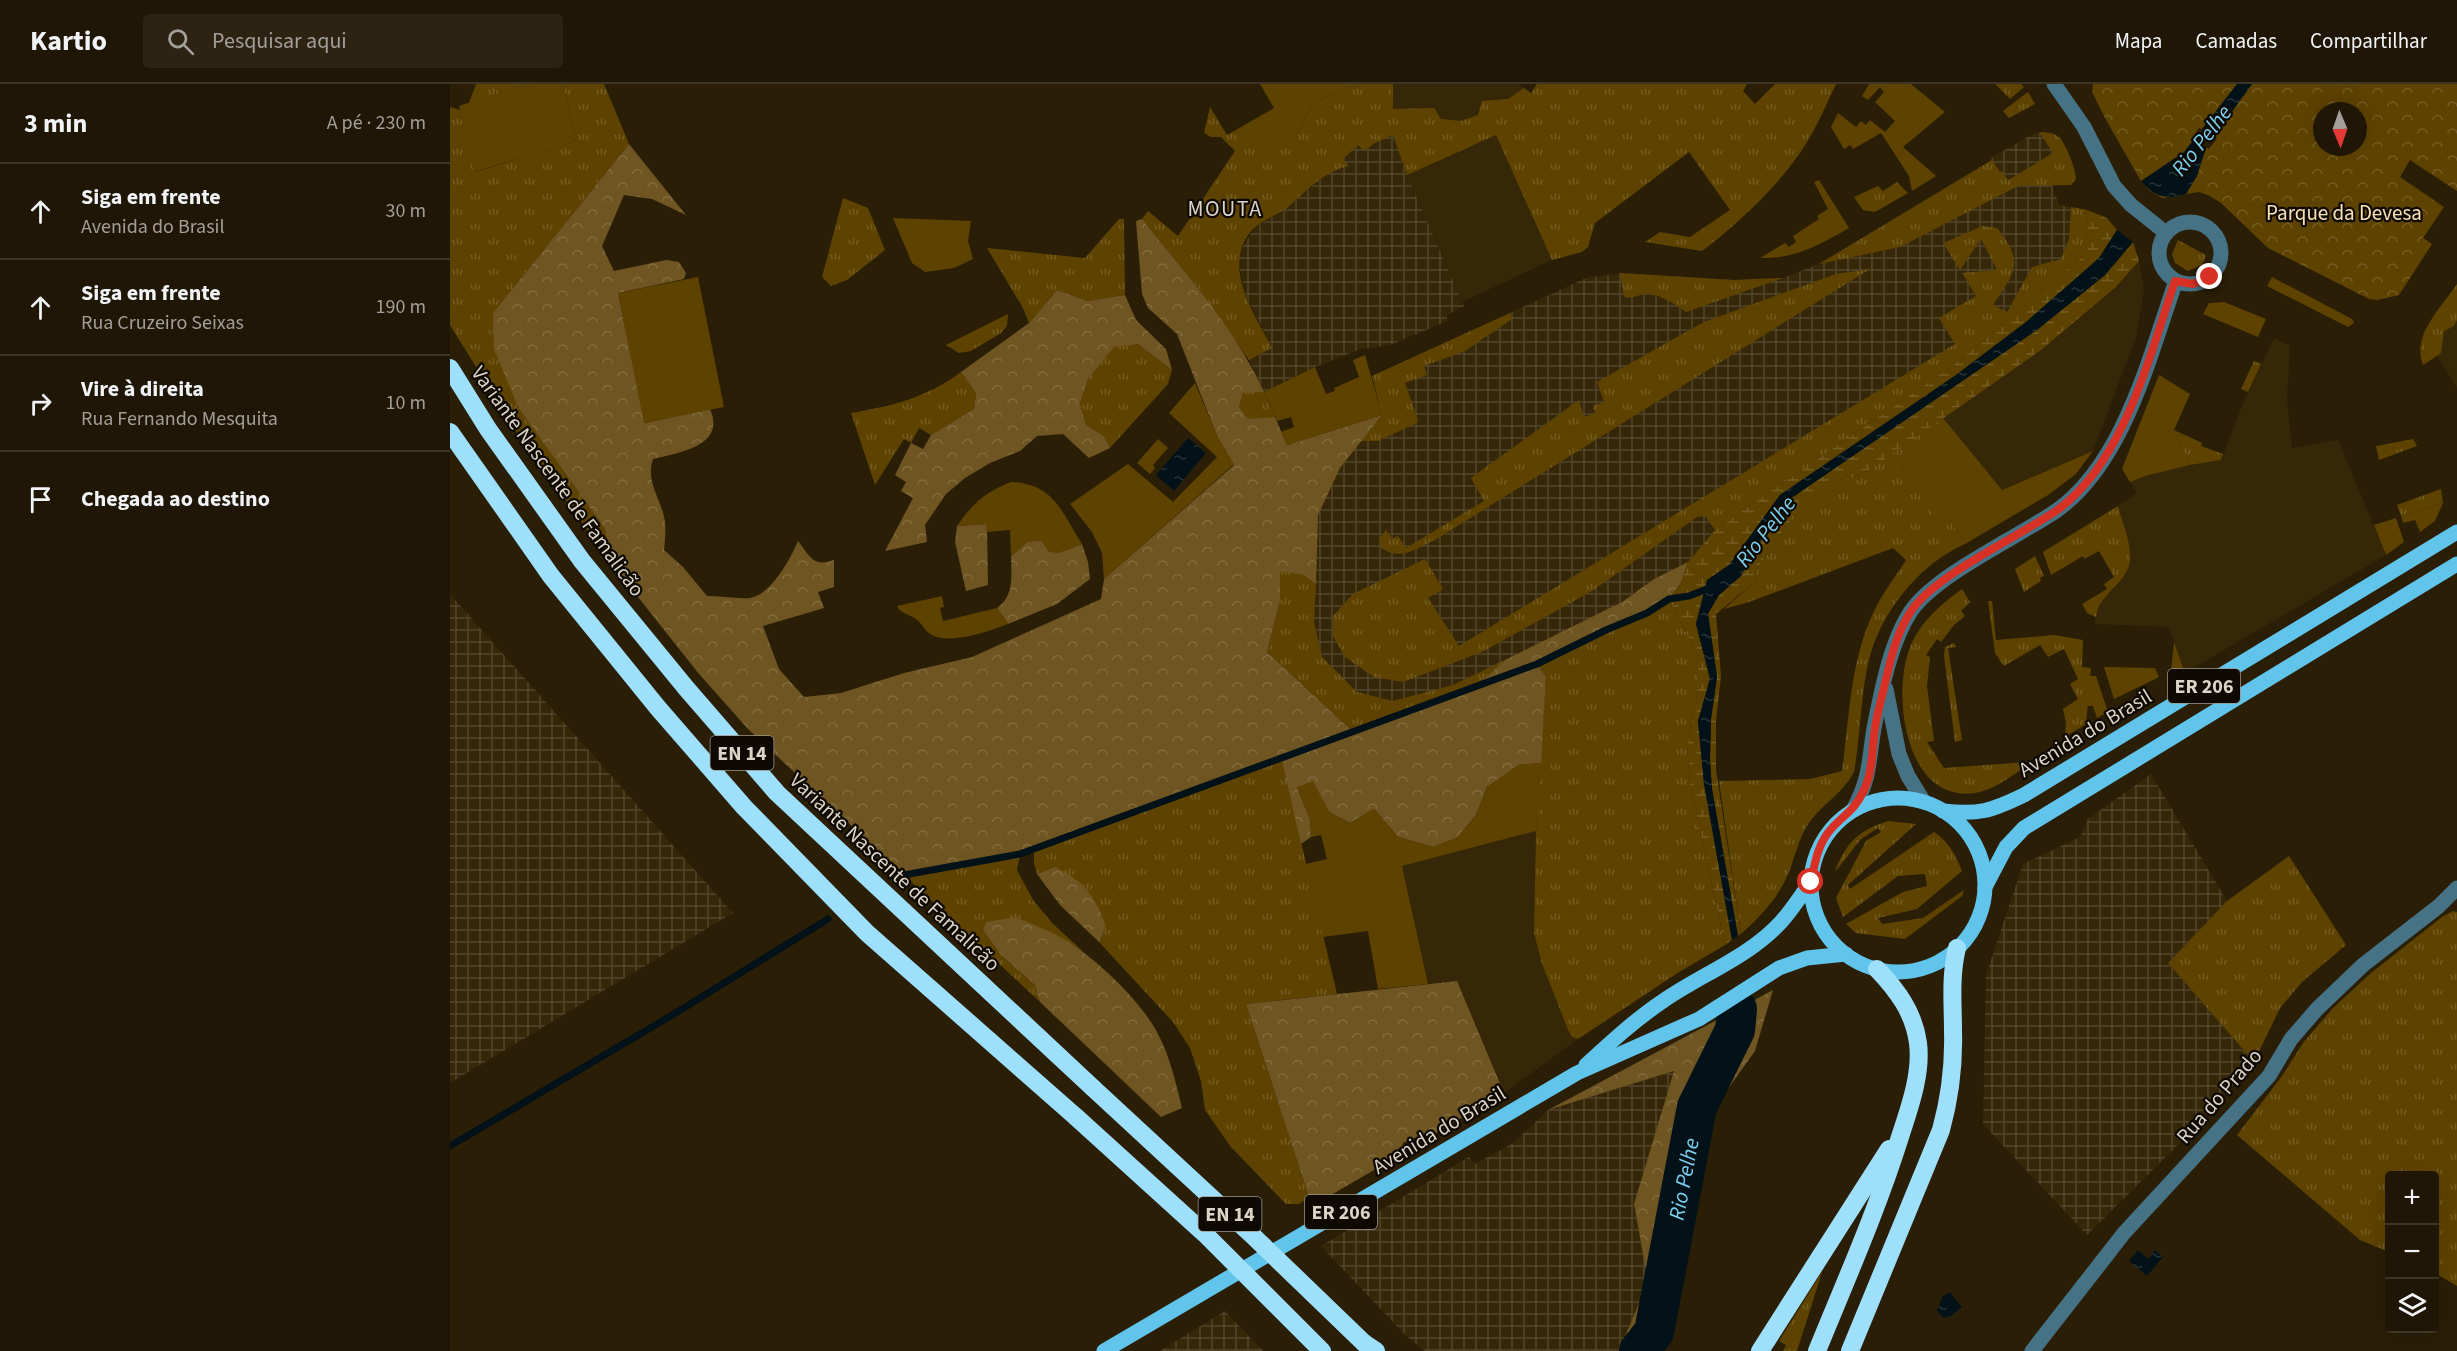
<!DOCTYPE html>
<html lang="pt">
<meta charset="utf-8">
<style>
body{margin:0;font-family:"Source Sans 3",sans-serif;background:#2d2313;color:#f1f3f6}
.controls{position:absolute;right:18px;bottom:18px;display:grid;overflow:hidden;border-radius:6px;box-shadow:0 6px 24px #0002}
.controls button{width:54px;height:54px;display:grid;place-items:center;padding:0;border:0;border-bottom:2px solid #3d3527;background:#201605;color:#f1f3f6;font:30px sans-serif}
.compass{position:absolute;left:1863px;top:18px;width:54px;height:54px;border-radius:50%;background:#201605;box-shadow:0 6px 24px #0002;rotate:178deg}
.stop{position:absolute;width:18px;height:18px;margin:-14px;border:4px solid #d93025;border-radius:50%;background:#fff}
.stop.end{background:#d93025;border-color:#fff;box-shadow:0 2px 6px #0008}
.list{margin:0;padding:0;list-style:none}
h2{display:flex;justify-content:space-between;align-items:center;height:78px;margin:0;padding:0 24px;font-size:26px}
h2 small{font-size:20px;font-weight:400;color:#a29f9a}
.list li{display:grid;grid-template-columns:39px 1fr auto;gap:18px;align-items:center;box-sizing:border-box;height:96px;padding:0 24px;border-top:2px solid #3d3527}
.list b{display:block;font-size:22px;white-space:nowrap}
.list p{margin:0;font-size:20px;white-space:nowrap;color:#a29f9a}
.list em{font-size:20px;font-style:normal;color:#a29f9a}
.icon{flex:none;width:33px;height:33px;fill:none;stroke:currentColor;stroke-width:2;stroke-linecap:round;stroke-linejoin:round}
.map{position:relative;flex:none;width:2007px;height:1267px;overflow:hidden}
header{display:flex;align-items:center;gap:36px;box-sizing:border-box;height:84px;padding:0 30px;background:#201605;border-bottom:2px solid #3d3527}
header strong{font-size:28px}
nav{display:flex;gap:33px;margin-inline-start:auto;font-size:21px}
.search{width:420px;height:54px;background:#2d2313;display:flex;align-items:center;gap:15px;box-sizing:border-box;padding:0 21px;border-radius:6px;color:#a29f9a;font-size:22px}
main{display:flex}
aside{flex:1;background:#201605}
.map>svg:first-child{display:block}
.built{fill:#362708}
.industrial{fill:url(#industrial-grid)}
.grass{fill:url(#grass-tufts)}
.forest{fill:url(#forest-crowns)}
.wetland{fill:url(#wetland-marsh)}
.park{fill:url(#park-crowns);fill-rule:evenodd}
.garden{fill:#5e4300}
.water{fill:url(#water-ripples)}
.pier{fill:#2a1e07}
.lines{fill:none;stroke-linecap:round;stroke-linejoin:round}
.stream{stroke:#031218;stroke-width:7}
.river{stroke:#031218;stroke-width:40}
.minor{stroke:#457284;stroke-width:15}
.major{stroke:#61c5eb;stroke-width:15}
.highway{stroke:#9ee0fb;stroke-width:18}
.highway-bridge{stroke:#9ee0fb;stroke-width:18}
.route{stroke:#d93025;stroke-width:8}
.labels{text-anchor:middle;stroke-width:4.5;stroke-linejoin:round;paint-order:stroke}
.shield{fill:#0e0903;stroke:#9e978c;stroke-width:1.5}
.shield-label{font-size:20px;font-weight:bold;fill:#dcd4c7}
.park-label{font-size:21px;fill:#f9e1b5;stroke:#0e0903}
.street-label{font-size:21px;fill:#dcd4c7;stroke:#0e0903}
.water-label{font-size:22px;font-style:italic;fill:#7bcff0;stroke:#0e0903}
.neighbourhood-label{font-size:22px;letter-spacing:1.5px;fill:#dcd4c7;stroke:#0e0903}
</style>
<header>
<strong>Kartio</strong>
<div class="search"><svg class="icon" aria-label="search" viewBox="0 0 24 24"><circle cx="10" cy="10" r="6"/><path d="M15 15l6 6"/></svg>Pesquisar aqui</div>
<nav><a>Mapa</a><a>Camadas</a><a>Compartilhar</a></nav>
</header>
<main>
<aside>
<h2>3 min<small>A pé · 230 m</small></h2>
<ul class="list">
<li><svg class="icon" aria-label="ahead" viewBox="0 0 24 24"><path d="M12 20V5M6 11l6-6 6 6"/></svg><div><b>Siga em frente</b><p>Avenida do Brasil</p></div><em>30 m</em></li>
<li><svg class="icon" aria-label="ahead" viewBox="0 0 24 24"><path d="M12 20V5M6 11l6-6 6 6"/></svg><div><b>Siga em frente</b><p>Rua Cruzeiro Seixas</p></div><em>190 m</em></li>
<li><svg class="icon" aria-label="right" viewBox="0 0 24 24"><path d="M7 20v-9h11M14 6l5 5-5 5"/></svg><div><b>Vire à direita</b><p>Rua Fernando Mesquita</p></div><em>10 m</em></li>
<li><svg class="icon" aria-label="arrive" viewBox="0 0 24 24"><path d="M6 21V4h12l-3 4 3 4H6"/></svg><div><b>Chegada ao destino</b></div></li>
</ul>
</aside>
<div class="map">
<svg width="2007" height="1267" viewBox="0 0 2007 1267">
<defs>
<pattern id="industrial-grid" width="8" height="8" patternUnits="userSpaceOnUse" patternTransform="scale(1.5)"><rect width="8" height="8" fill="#362708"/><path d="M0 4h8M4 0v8" fill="none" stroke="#52452a"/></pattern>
<pattern id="grass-tufts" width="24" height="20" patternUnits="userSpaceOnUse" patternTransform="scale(1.5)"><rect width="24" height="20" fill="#5e4300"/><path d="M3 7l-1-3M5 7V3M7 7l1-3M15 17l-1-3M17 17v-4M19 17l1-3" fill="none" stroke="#745d24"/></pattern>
<pattern id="forest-crowns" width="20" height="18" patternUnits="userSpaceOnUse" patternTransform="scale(1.5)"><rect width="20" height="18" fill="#6e5521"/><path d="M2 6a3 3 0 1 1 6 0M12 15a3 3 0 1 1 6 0" fill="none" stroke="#826d40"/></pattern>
<pattern id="wetland-marsh" width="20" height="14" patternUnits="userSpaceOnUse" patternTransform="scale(1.5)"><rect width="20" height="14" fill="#5e4300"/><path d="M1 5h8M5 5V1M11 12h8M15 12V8" fill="none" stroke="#745d24"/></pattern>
<pattern id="park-crowns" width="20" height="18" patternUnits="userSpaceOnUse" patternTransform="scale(1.5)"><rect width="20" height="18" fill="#5e4300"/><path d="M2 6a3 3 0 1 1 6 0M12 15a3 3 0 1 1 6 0" fill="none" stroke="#745d24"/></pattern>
<pattern id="water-ripples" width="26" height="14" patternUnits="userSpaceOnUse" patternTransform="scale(1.5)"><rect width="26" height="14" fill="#031218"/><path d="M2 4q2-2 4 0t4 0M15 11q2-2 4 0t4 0" fill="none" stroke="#273438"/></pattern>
</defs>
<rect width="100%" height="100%" fill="#2a1e07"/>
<!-- built -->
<g class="built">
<polygon points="926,0 1069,0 1081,10 1046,51 1102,176 1012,218 957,91"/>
<polygon points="1689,177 1694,206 1686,253 1643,367 1552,406 1492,333 1591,266 1666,203"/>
<polygon points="2007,200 2007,304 1987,272 1973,281 1969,265 1974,247"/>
<polygon points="1824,254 1840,262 1837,314 1842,364 1888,356 1936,471 1735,589 1719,543 1645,540 1646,528 1652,517 1676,489 1680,477 1679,465 1668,422 1687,409 1680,398 1722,384 1771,376 1794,317"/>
<polygon points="1086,747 1084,849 1092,880 1119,948 1122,953 1128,955 1054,1009 1007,897 978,900 952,782"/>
</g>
<!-- industrial -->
<g class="industrial">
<polygon points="936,28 957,91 1014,222 996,232 998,237 940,261 911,265 865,283 814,308 799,276 822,264 796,212 788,179 790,167 805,143 831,128 883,85 884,76"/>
<polygon points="1592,48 1602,49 1610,54 1625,88 1626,95 1621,101 1602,101 1609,121 1637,126 1638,168 1505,280 1265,446 1238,478 1204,495 1172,518 1028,601 902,647 830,517 830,424 932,331 922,292 1136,194 1170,189 1284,196 1333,194 1369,180 1542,76 1541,74 1585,49"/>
<polygon points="0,510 283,829 0,999"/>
<polygon points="1701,690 1777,817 1718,879 1804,978 1733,1056 1637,1151 1533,1040 1536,891 1573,780 1630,753 1638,735"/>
<polygon points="1225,987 1184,1120 1198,1198 1169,1267 975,1267 956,1252 871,1162 1019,1073 1025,1080 1063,1059 1098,1026"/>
<polygon points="775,1227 813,1267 710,1267"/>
</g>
<!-- grass -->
<g class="grass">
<polygon points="26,0 79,0 19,19"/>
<polygon points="113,0 154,0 179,60 43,229 69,325 155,445 161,479 64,344 0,241 0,23 10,26 25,88 126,57"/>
<path d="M907 0H943V25L984 24 991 35 1011 37 1028 31 1032 17 1058 15 1074 4 1081 9 1087 0H1297L1293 7 1305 20 1325 0H1386C1377 19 1368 40 1357 58 1334 97 1288 140 1252 167L1195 158 1210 148 1240 153 1280 126 1239 68 1145 139 1138 163 1132 168 1102 176 1046 51 957 91 943 51 925 59 914 67 908 61 893 75 899 82C874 87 857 107 838 123 828 131 812 136 803 145 770 181 804 229 822 264L799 276 748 204 692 135 698 127 728 152 785 67 771 53H761L754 49 760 23 777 51 784 47 806 59 846 51 864 18Z"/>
<polygon points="1545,0 1571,0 1574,3 1560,15"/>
<polygon points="1578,8 1585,20 1559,34 1553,27"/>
<path d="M1592 48C1598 49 1605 49 1610 54 1617 63 1625 83 1626 95L1621 101 1568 102 1450 163 1369 180 1542 76 1550 88 1552 87 1558 96 1562 94 1603 69 1590 49Z"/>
<polygon points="1447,98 1458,109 1425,128 1413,126 1404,113 1428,102 1433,107"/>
<polygon points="393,114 418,124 435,166 397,196 381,202 372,193"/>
<path d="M1621 123 1637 126 1638 168 1505 280 1265 446 1255 432 1247 433 1142 507 1032 568 953 598 924 593 895 573 883 552V532L903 510 975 475 993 505 978 514 1009 562 1505 260 1489 234 1526 212 1512 189 1547 186 1531 155 1510 186 1493 159 1533 142 1547 144C1575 179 1565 188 1543 221L1557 228 1582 183 1611 175 1619 155Z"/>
<polygon points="669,135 674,135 675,211 638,217 607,206 579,239 573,224 537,164 635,174"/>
<polygon points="1728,156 1754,170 1756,172 1752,181 1738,187 1725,179 1722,170"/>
<path d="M1420 185 985 456C965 465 951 477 931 464L929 455 936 446 942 455 948 452 956 464 1034 417 1021 394 1129 316 1134 333 1145 329 1143 322 1154 318 1147 298 1254 238 1386 190Z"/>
<path d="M1170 189 1284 196 1333 194 1236 228C1226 221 1211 211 1199 210 1191 209 1184 215 1174 213Z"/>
<path d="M2007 200V236L2004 242 1994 247 1991 269 1973 281C1962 250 1991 224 2007 200Z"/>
<polygon points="1060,229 1062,235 1015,267 974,282 977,291 955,299 968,336 967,339 928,357 911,357 932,331 922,292"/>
<polygon points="558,230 557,242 551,249 521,267 509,269 496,261"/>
<polygon points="688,260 722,286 718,300 660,364 654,352 636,341 630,320 638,295 664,262"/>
<polygon points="1804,277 1811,280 1798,308 1791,305"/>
<path d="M511 288 526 309 524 325 481 351 469 344 461 359 454 355 425 401 401 329C442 322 476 314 511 288Z"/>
<polygon points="793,308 814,308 825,333 798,336 789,323"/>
<path d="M1492 333 1503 346 1451 384 1497 430 1515 460C1472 479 1437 521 1422 565 1411 599 1411 650 1404 688 1394 708 1374 719 1361 736 1349 752 1346 770 1339 788 1328 814 1312 831 1291 850L1269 697 1360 695 1392 687C1399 637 1400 583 1420 536 1429 514 1443 496 1456 476L1443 464 1299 518 1274 525 1305 498 1307 485 1337 441 1369 410 1422 384Z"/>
<polygon points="1724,346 1752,359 1751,362 1773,370 1771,376 1740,381"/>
<polygon points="708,355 718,364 703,381 705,384 700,390 687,379"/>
<polygon points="1963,355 1967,362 1929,376 1926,362"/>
<polygon points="1991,405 1993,419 1951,432 1947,421"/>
<path d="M1668 422C1672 438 1682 460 1680 477 1677 500 1648 510 1646 533L1637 529 1632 520 1657 505 1654 500 1664 493 1649 467 1634 475 1633 472 1601 491 1593 468Z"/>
<polygon points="1585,472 1594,492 1590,494 1591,497 1574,508 1565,485"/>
<polygon points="830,486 854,491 866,500 864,538 872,573 907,608 943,617 1003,601 1055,576 1028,601 902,647 817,568 830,517"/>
<path d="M1512 505 1520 518 1511 527 1515 532 1504 541 1491 558 1487 555 1476 571 1480 573 1477 602 1484 657 1477 658 1494 684 1577 678 1578 681C1562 691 1545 706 1525 709 1456 719 1442 614 1459 566 1468 540 1490 521 1512 505Z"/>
<polygon points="1219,515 1248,572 1248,607 1237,660 1240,699 1275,861 1226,890 1128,955 1122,953 1119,948 1092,880 1084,849 1086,747 1096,593 1087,580 1156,546 1197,529"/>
<polygon points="1538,517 1542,517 1546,556 1604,551 1633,556 1632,583 1641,584 1636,640 1615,653 1616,639 1613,625 1628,615 1620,600 1628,595 1614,565 1598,573 1590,561 1554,582 1545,569"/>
<polygon points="1504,559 1506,563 1498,564 1512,656 1505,658 1494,572 1495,563"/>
<polygon points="831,673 887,910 796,920 862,1122 858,1121 855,1116 849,1120 836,1120 781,1063 755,1026 751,997 740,964 723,938 649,858 656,842 605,783 587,790 584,779 584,763"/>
<path d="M1438 737 1466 740 1398 801 1400 805 1484 748C1499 758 1505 770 1512 787L1467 825 1428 834 1432 840 1473 834 1514 806 1512 812 1455 855 1406 849 1396 840 1453 808 1477 802 1475 790 1448 792 1393 833 1386 814 1416 757 1431 748 1428 744 1411 755 1385 788C1396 758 1408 747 1438 737Z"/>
<polygon points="570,770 567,786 583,816 603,840 634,868 610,853 536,839 533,846 551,871 585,901 590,918 454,791"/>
<polygon points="1839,772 1896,861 1852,898 1830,924 1804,978 1718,879 1777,817"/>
<polygon points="2003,827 2007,828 2007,1202 1985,1189 1984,1092 1940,1092 1939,1168 1910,1156 1787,1051 1832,992 1853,959 1882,925 1921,889 1992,833"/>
<polygon points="1372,1188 1347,1267 1333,1267 1336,1261 1329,1257"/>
</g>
<!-- forest -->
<g class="forest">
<path d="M179 60 236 131 202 115 174 111 152 162 164 187 216 176 229 178 236 189 234 195 168 209 195 339 260 325C277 362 227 369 203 375 195 399 212 415 215 438 216 447 215 457 214 466L233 483 257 512C271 512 287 515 300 514 321 511 341 474 348 457 359 471 363 484 384 476V503L368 508 374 524 313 542 329 585 354 613 391 609 454 589 522 573 651 515 654 495 784 381 767 352 727 250 698 224 692 210 686 137 692 135C736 190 785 244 814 308L793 309 789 323 798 335 825 333 837 361 932 331 890 384 868 431 866 500 854 491 830 487V517L817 568 902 647 1028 601 1055 576 1172 518 1204 495 1238 478 1231 499 1219 515 1197 529 1156 546 1087 580 1096 593 1091 679 1069 681 1037 703 1026 731 1007 754 983 763 948 753 924 725 900 739 879 728 847 703 860 735 861 753 851 760 831 673 570 770 454 791 298 645 249 590 161 479 155 445 69 325 44 265 43 229Z"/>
<polygon points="607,206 638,217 675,211 686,236 716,265 722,286 688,260 664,263 638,295 630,320 636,341 654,352 660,364 639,374 613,350 587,352 570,367 540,379 515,394 496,410 475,441 477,458 435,467 463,414 451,407 456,398 445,391 461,359 473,365 481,351 524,325 526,309 511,288 579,239"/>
<polygon points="537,440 538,501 516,507 505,458 507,442"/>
<path d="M591 456 608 469 632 460 638 478 640 495 607 520 558 540 547 524C565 511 561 492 561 472L577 458Z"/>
<path d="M605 783C635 798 644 811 656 842L649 858 610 821 587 790Z"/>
<path d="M566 833C581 840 598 846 612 854 644 872 692 918 708 950 720 973 726 999 732 1024L711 1033 590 918 585 901 551 871 533 846 536 838Z"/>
<polygon points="1007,897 1054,1009 976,1055 964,1054 953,1059 950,1071 862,1122 796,920"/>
<polygon points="1323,906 1305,967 1265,1023 1242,1098 1224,1202 1212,1244 1198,1267 1169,1267 1198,1198 1184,1120 1224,987 1098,1026"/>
</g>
<!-- wetland -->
<g class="wetland">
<polygon points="1637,126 1657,134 1667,146 1649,174 1576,238 1506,291 1330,411 1279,481 1257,496 1246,540 1260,594 1248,637 1254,700 1282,856 1275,861 1240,699 1237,660 1248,607 1248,572 1219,515 1231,499 1238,478 1265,446 1505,280 1638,168"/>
<polygon points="1683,158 1689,177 1666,203 1591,266 1422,384 1369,410 1337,441 1307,485 1305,498 1266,530 1271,592 1266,636 1266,686 1291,850 1288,852 1262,705 1260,676 1261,635 1267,593 1258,530 1269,511 1291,492 1304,467 1337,417 1587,246 1655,191"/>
</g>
<!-- park -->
<path class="park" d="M1643 0H2007V107L1960 76 1950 93 1994 123 1973 154 1982 160 1949 211 1928 216 1919 215 1818 164 1771 119 1758 111 1749 108 1712 114 1699 106 1691 97 1655 34 1642 8ZM1872 27H1908V63H1872Z"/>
<!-- garden -->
<g class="garden">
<polygon points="79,0 113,0 126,57 24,88 9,22"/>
<polygon points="810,0 907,0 864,18 846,51 822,62 806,59 784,47 824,24"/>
<polygon points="1419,0 1461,0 1495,28 1453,63 1486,92 1462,107 1459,92 1431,49 1403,65 1400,61 1394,65 1381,43 1388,29 1406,43 1411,37 1416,41 1420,36 1435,48 1445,37 1425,18 1434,8 1430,3 1418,16 1412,12"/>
<path d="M1369 96 1399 144C1369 161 1346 175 1310 174L1335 159 1339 163 1346 158 1343 152 1369 135 1367 132 1378 125 1364 98Z"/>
<polygon points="443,134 521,137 518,157 523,175 504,184 475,188 462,179"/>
<polygon points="248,193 274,323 194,339 168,209"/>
<polygon points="1822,193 1902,235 1904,239 1898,243 1817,202"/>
<polygon points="1774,218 1816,235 1808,253 1753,230 1759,219"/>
<polygon points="915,271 932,331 837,361 831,348 844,343 841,333 827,337 814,308 865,283 876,310 885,307 884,304 909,293 903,276"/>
<polygon points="1709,291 1740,310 1724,346 1740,381 1699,391 1680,398 1672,385"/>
<polygon points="745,299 767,352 784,380 654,495 652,469 642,448 620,420 678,380 723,418 767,373 719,329"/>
<polygon points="1503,346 1552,406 1643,367 1626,390 1598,411 1515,460 1497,430 1486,434 1451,383"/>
<path d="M561 398C604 400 611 427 632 460L608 469 599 468 591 456 577 458 561 472 560 446 537 448 536 440 507 442C523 419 535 408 561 398Z"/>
<polygon points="1993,419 1985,437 1970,448 1965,436 1953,439 1951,432"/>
<polygon points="1946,434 1954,458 1936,471 1924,441"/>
<path d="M492 512 494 523 490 524 493 537 547 524 558 540C539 547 501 561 482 551 475 548 472 539 466 535 459 530 451 530 447 522Z"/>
<polygon points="1724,558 1735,589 1720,597"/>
<polygon points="1654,583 1705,584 1709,593 1664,615"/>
<polygon points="1640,592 1646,592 1658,628 1647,634 1643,622 1636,622"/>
<polygon points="1091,679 1086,747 952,782 978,900 928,905 918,847 873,853 856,780 877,775 871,751 861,753 860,735 847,703 863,697 879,728 900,739 924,725 948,753 983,763 1007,754 1026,731 1037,703 1069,681"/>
</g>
<!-- water -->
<g class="water">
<path d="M1787 0H1802L1756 64 1747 92 1736 110C1716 116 1704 113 1691 97L1734 68Z"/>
<polygon points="1667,146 1683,158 1655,191 1587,246 1337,417 1304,467 1291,492 1269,511 1258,529 1267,593 1261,635 1260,676 1262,705 1288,852 1282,856 1254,700 1248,637 1260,595 1246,540 1257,496 1279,481 1330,411 1506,291 1576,238 1649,174"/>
<polygon points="738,354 756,369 724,407 706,391"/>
<polygon points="1688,1166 1698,1175 1705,1166 1713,1173 1697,1192 1679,1177"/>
<polygon points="1500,1208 1512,1223 1501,1232 1494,1234 1487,1227 1493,1212"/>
</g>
<!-- pier -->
<polygon class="pier" points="1749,44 1767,54 1759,65 1741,56"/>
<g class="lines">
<!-- stream -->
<g class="stream">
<polyline points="454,791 570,770 1087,580 1156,546 1197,529 1219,515 1239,512 1262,503"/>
<polyline points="0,1062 224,930 378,835"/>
</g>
<!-- river -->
<path class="river" id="s1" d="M1189 1267 1204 1248 1247 1023 1285 946 1287 925"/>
<!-- minor -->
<g class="minor">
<polyline points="1604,0 1634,43 1664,102 1681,121 1716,149"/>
<circle cx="1740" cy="169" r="31"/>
<polyline points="1436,605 1449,670 1458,692 1474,718"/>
<path d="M1403 726C1422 691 1418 675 1425 639 1432 604 1441 557 1461 527 1487 490 1566 454 1606 427 1674 379 1699 273 1726 197"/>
<polyline points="1582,1267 1674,1149 1819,992 1841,955 1867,925 1913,881 1989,822 2007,804"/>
</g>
<!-- major -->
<g class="major">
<circle cx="1448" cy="801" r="87"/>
<path d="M1493 727C1529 731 1541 727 1574 711L2007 448"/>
<polyline points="1535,803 1556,763 1574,744 2007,480"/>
<path d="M1136 981C1161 958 1186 935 1213 917 1252 890 1299 873 1331 838 1342 826 1351 811 1361 798"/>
<polyline points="654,1267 1127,989 1249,935 1329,884 1357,874 1396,870"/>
</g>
<!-- highway -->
<g class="highway">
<polyline points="0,284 38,345 132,477 236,604 327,709 643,1004"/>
<polyline points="0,348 101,492 208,624 294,723 417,849 626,1033"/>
<polyline points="914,1259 926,1267"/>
<polyline points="1310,1267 1439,1065"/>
<path d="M1367 1267C1396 1196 1427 1126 1450 1053 1459 1025 1472 990 1468 959 1464 929 1448 907 1427 885"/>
<path d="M1400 1267 1491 1046C1500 1013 1504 982 1503 948 1503 919 1500 893 1507 864"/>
</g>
<!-- highway-bridge -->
<g class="highway-bridge">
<polyline points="643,1004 803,1152 914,1259"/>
<polyline points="626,1033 755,1150 872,1267"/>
</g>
</g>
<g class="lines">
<!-- route -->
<path class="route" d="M1361 798C1365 778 1368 759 1382 744 1396 729 1405 726 1414 706 1423 687 1422 664 1425 644 1427 629 1432 614 1435 599 1441 574 1446 550 1461 527 1487 490 1566 454 1606 427 1674 379 1699 273 1725 197L1743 200 1760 193"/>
</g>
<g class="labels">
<!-- shield labels -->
<g class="shield">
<rect x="1718" y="585" width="72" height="34" rx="4.5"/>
<rect x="260.5" y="652" width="63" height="34" rx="4.5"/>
<rect x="855" y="1111" width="72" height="34" rx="4.5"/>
<rect x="748.5" y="1113" width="63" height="34" rx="4.5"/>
</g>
<g class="shield-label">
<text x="1754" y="609">ER 206</text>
<text x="292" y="676">EN 14</text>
<text x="891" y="1135">ER 206</text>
<text x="780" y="1137">EN 14</text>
</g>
<!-- park labels -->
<g class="park-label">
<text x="1894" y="136">Parque da Devesa</text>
</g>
<!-- street labels -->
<g class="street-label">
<text transform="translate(108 397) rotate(54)" y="7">Variante Nascente de Famalicão</text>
<text transform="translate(1635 649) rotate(-31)" y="7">Avenida do Brasil</text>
<text transform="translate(445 788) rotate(43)" y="7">Variante Nascente de Famalicão</text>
<text transform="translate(1769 1012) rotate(-49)" y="7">Rua do Prado</text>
<text transform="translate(989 1046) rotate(-31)" y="7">Avenida do Brasil</text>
</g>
<!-- water labels -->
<g class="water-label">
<text transform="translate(1751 56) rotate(-52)" y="8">Rio Pelhe</text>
<text transform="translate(1315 447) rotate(-52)" y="8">Rio Pelhe</text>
<text dy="8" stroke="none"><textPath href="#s1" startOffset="180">Rio Pelhe</textPath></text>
</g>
<!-- neighbourhood labels -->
<g class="neighbourhood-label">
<text x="775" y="132">MOUTA</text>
</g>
</g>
</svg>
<div class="controls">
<button>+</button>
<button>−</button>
<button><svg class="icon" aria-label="layers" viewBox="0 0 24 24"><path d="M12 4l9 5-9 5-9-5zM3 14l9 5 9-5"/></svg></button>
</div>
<svg class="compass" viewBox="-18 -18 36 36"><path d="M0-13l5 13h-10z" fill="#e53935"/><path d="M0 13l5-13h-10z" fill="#a29f9a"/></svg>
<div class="stop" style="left:1361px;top:798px"></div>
<div class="stop end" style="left:1760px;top:193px"></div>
</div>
</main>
